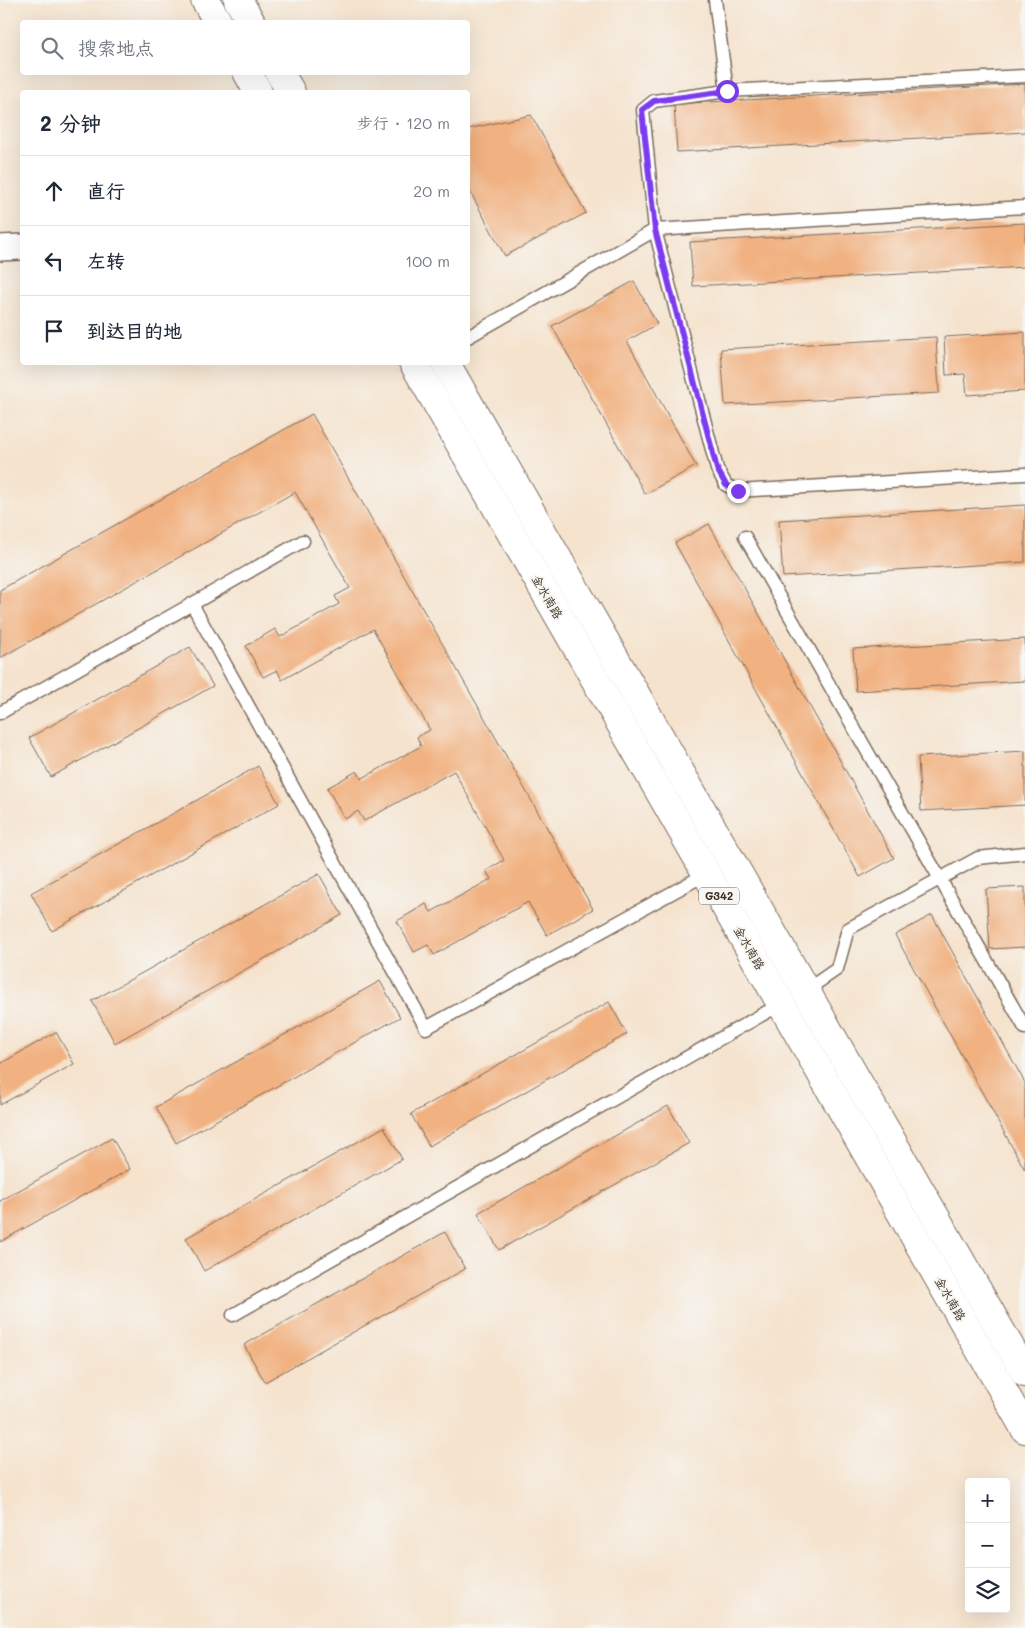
<!DOCTYPE html>
<html lang="zh">
<meta charset="utf-8">
<style>
body{margin:0;font-family:Mali,"LXGW WenKai TC",sans-serif;background:#f2f2f3;color:#1f2937}
.controls{position:absolute;right:15px;bottom:15px;display:grid;overflow:hidden;border-radius:5px;box-shadow:0 5px 20px #0002}
.controls button{width:45px;height:45px;display:grid;place-items:center;padding:0;border:0;border-bottom:1px solid #e0e1e3;background:#fff;color:#1f2937;font:25px sans-serif}
.stop{position:absolute;width:15px;height:15px;margin:-11px;border:4px solid #7c3aed;border-radius:50%;background:#fff}
.stop.end{background:#7c3aed;border-color:#fff;box-shadow:0 1px 5px #0008}
.list{margin:0;padding:0;list-style:none}
h2{display:flex;justify-content:space-between;align-items:center;height:65px;margin:0;padding:0 20px;font-size:21px}
h2 small{font-size:16px;font-weight:400;color:#747a83}
.list li{display:grid;grid-template-columns:32px 1fr auto;gap:15px;align-items:center;box-sizing:border-box;height:70px;padding:0 20px;border-top:1px solid #e0e1e3}
.list b{display:block;font-size:19px;white-space:nowrap}
.list em{font-size:16px;font-style:normal;color:#747a83}
.icon{flex:none;width:28px;height:28px;fill:none;stroke:currentColor;stroke-width:2;stroke-linecap:round;stroke-linejoin:round}
.map{position:relative;flex:none;width:1025px;height:1628px;overflow:hidden}
.search{position:absolute;background:#fff;box-shadow:0 5px 20px #0002;left:20px;top:20px;width:450px;height:55px;display:flex;align-items:center;gap:12px;box-sizing:border-box;padding:0 18px;border-radius:5px;color:#747a83;font-size:19px}
.panel{position:absolute;background:#fff;box-shadow:0 5px 20px #0002;left:20px;top:90px;width:450px;height:275px;border-radius:5px}
.map>svg:first-child{display:block}
.building{fill:#f1b180}
.lines{fill:none;stroke-linecap:round;stroke-linejoin:round}
.lane-casing{stroke:#7c6b5c;stroke-width:15}
.street-casing{stroke:#7c6b5c;stroke-width:28}
.highway-casing{stroke:#7c6b5c;stroke-width:30}
.lane{stroke:#fff;stroke-width:12}
.street{stroke:#fff;stroke-width:25}
.highway{stroke:#fff;stroke-width:28}
.route{stroke:#7c3aed;stroke-width:6}
.labels{text-anchor:middle;stroke-width:4;stroke-linejoin:round;paint-order:stroke}
.shield{fill:#f6f6f2;stroke:#73675e;stroke-width:1}
.shield-label{font-size:11px;font-weight:bold;fill:#3b2a1e}
.street-label{font-size:12px;fill:#3b2a1e;stroke:#f6f6f2}
</style>
<div class="map">
<svg width="1025" height="1628" viewBox="0 0 1025 1628">
<rect width="100%" height="100%" fill="#f6f6f2"/>
<filter id="ink" filterUnits="userSpaceOnUse"><feTurbulence type="fractalNoise" baseFrequency=".02" numOctaves="2"/><feDisplacementMap in="SourceGraphic" scale="10" xChannelSelector="R" yChannelSelector="G"/><feConvolveMatrix kernelMatrix="1 2 1 2 8 2 1 2 1" color-interpolation-filters="sRGB"/></filter>
<filter id="wash" filterUnits="userSpaceOnUse"><feTurbulence type="fractalNoise" baseFrequency=".0096" numOctaves="4" result="noise"/><feDisplacementMap in="SourceGraphic" scale="20" xChannelSelector="R" yChannelSelector="G"/><feGaussianBlur stdDeviation="1.12" result="paint"/><feColorMatrix in="noise" values="0 0 0 0 0 0 0 0 0 0 0 0 0 0 0 0 0 1.4 0 .05"/><feComposite in="paint" operator="in"/></filter>
<g filter="url(#wash)">
<rect width="100%" height="100%" fill="#f5e3ce"/>
<g id="blocks">
<!-- building -->
<g class="building">
<polygon points="1025,84 1025,132 677,152 674,104"/>
<polygon points="531,115 586,213 505,256 468,188 468,129"/>
<polygon points="1025,223 1025,267 693,286 690,242"/>
<polygon points="634,281 657,324 627,341 696,466 645,494 552,326"/>
<polygon points="1025,332 1025,391 967,395 965,374 946,375 944,337"/>
<polygon points="936,337 939,393 725,405 721,349"/>
<polygon points="312,414 593,909 547,935 528,902 434,955 428,945 414,952 397,921 426,904 431,912 491,879 486,871 504,860 454,771 364,821 358,811 345,819 327,788 357,771 361,779 421,746 417,737 430,730 373,629 282,680 277,670 263,677 246,646 275,629 280,637 339,604 335,596 350,588 295,492 0,658 0,590"/>
<polygon points="1025,505 1025,562 783,577 779,520"/>
<polygon points="709,524 894,858 860,877 675,543"/>
<polygon points="1025,639 1025,681 856,691 853,649"/>
<polygon points="190,647 213,686 51,777 29,738"/>
<polygon points="1025,751 1025,805 921,811 918,757"/>
<polygon points="258,766 279,804 52,931 31,893"/>
<polygon points="319,874 342,915 115,1043 92,1001"/>
<polygon points="1025,887 1025,947 990,949 986,889"/>
<polygon points="932,915 1025,1083 1025,1170 895,935"/>
<polygon points="380,981 400,1017 176,1143 156,1107"/>
<polygon points="609,1002 627,1034 429,1146 411,1114"/>
<polygon points="56,1032 74,1064 0,1105 0,1064"/>
<polygon points="668,1106 689,1143 499,1250 478,1213"/>
<polygon points="384,1127 402,1159 204,1271 186,1238"/>
<polygon points="112,1138 130,1169 0,1242 0,1201"/>
<polygon points="445,1232 465,1269 265,1382 244,1345"/>
</g>
</g>
</g>
<g filter="url(#ink)">
<use href="#blocks" fill-opacity="0" stroke="#7c6b5c" stroke-width="1"/>
<g class="lines">
<!-- lane casing -->
<g class="lane-casing">
<g id="lane">
<polyline points="715,0 727,91 654,101 643,110 655,230 1025,207"/>
<polyline points="727,91 1025,76"/>
<polyline points="468,337 655,230 717,469 726,485 738,491 1025,474"/>
<polyline points="745,537 1025,1028"/>
<polyline points="192,604 426,1028 706,874"/>
<polyline points="0,713 303,541"/>
<polyline points="805,991 837,969 848,929 978,858 1025,853"/>
<polyline points="233,1315 781,1004"/>
</g>
</g>
<!-- street casing -->
<g class="street-casing">
<polyline id="street" points="0,248 22,247"/>
</g>
<!-- highway casing -->
<g class="highway-casing">
<g id="highway">
<polyline points="205,0 218,22"/>
<polyline points="238,0 251,22"/>
<polyline points="247,72 258,92"/>
<polyline points="279,72 291,92"/>
<polyline points="413,362 1025,1429"/>
<polyline points="445,362 1025,1373"/>
</g>
</g>
<!-- lane -->
<use href="#lane" class="lane"/>
<!-- street -->
<use href="#street" class="street"/>
<!-- highway -->
<use href="#highway" class="highway"/>
</g>
</g>
<g class="lines" filter="url(#ink)">
<!-- route -->
<polyline class="route" points="727,91 654,101 642,110 655,230 717,469 726,485 738,491"/>
</g>
<g class="labels">
<!-- shield labels -->
<rect class="shield" x="699" y="887.5" width="40" height="17" rx="4"/>
<g class="shield-label">
<text x="719" y="900">G342</text>
</g>
<!-- street labels -->
<g class="street-label">
<text transform="translate(547 597) rotate(60)" y="4">金水南路</text>
<text transform="translate(749 948) rotate(60)" y="4">金水南路</text>
<text transform="translate(950 1299) rotate(60)" y="4">金水南路</text>
</g>
</g>
</svg>
<div class="controls">
<button>+</button>
<button>−</button>
<button><svg class="icon" aria-label="layers" viewBox="0 0 24 24"><path d="M12 4l9 5-9 5-9-5zM3 14l9 5 9-5"/></svg></button>
</div>
<div class="stop" style="left:727px;top:91px"></div>
<div class="stop end" style="left:738px;top:491px"></div>
<div class="search"><svg class="icon" aria-label="search" viewBox="0 0 24 24"><circle cx="10" cy="10" r="6"/><path d="M15 15l6 6"/></svg>搜索地点</div>
<section class="panel">
<h2>2 分钟<small>步行 · 120 m</small></h2>
<ul class="list">
<li><svg class="icon" aria-label="ahead" viewBox="0 0 24 24"><path d="M12 20V5M6 11l6-6 6 6"/></svg><div><b>直行</b></div><em>20 m</em></li>
<li><svg class="icon" aria-label="left" viewBox="0 0 24 24"><path d="M17 20v-9H6M10 6l-5 5 5 5"/></svg><div><b>左转</b></div><em>100 m</em></li>
<li><svg class="icon" aria-label="arrive" viewBox="0 0 24 24"><path d="M6 21V4h12l-3 4 3 4H6"/></svg><div><b>到达目的地</b></div></li>
</ul>
</section>
</div>
